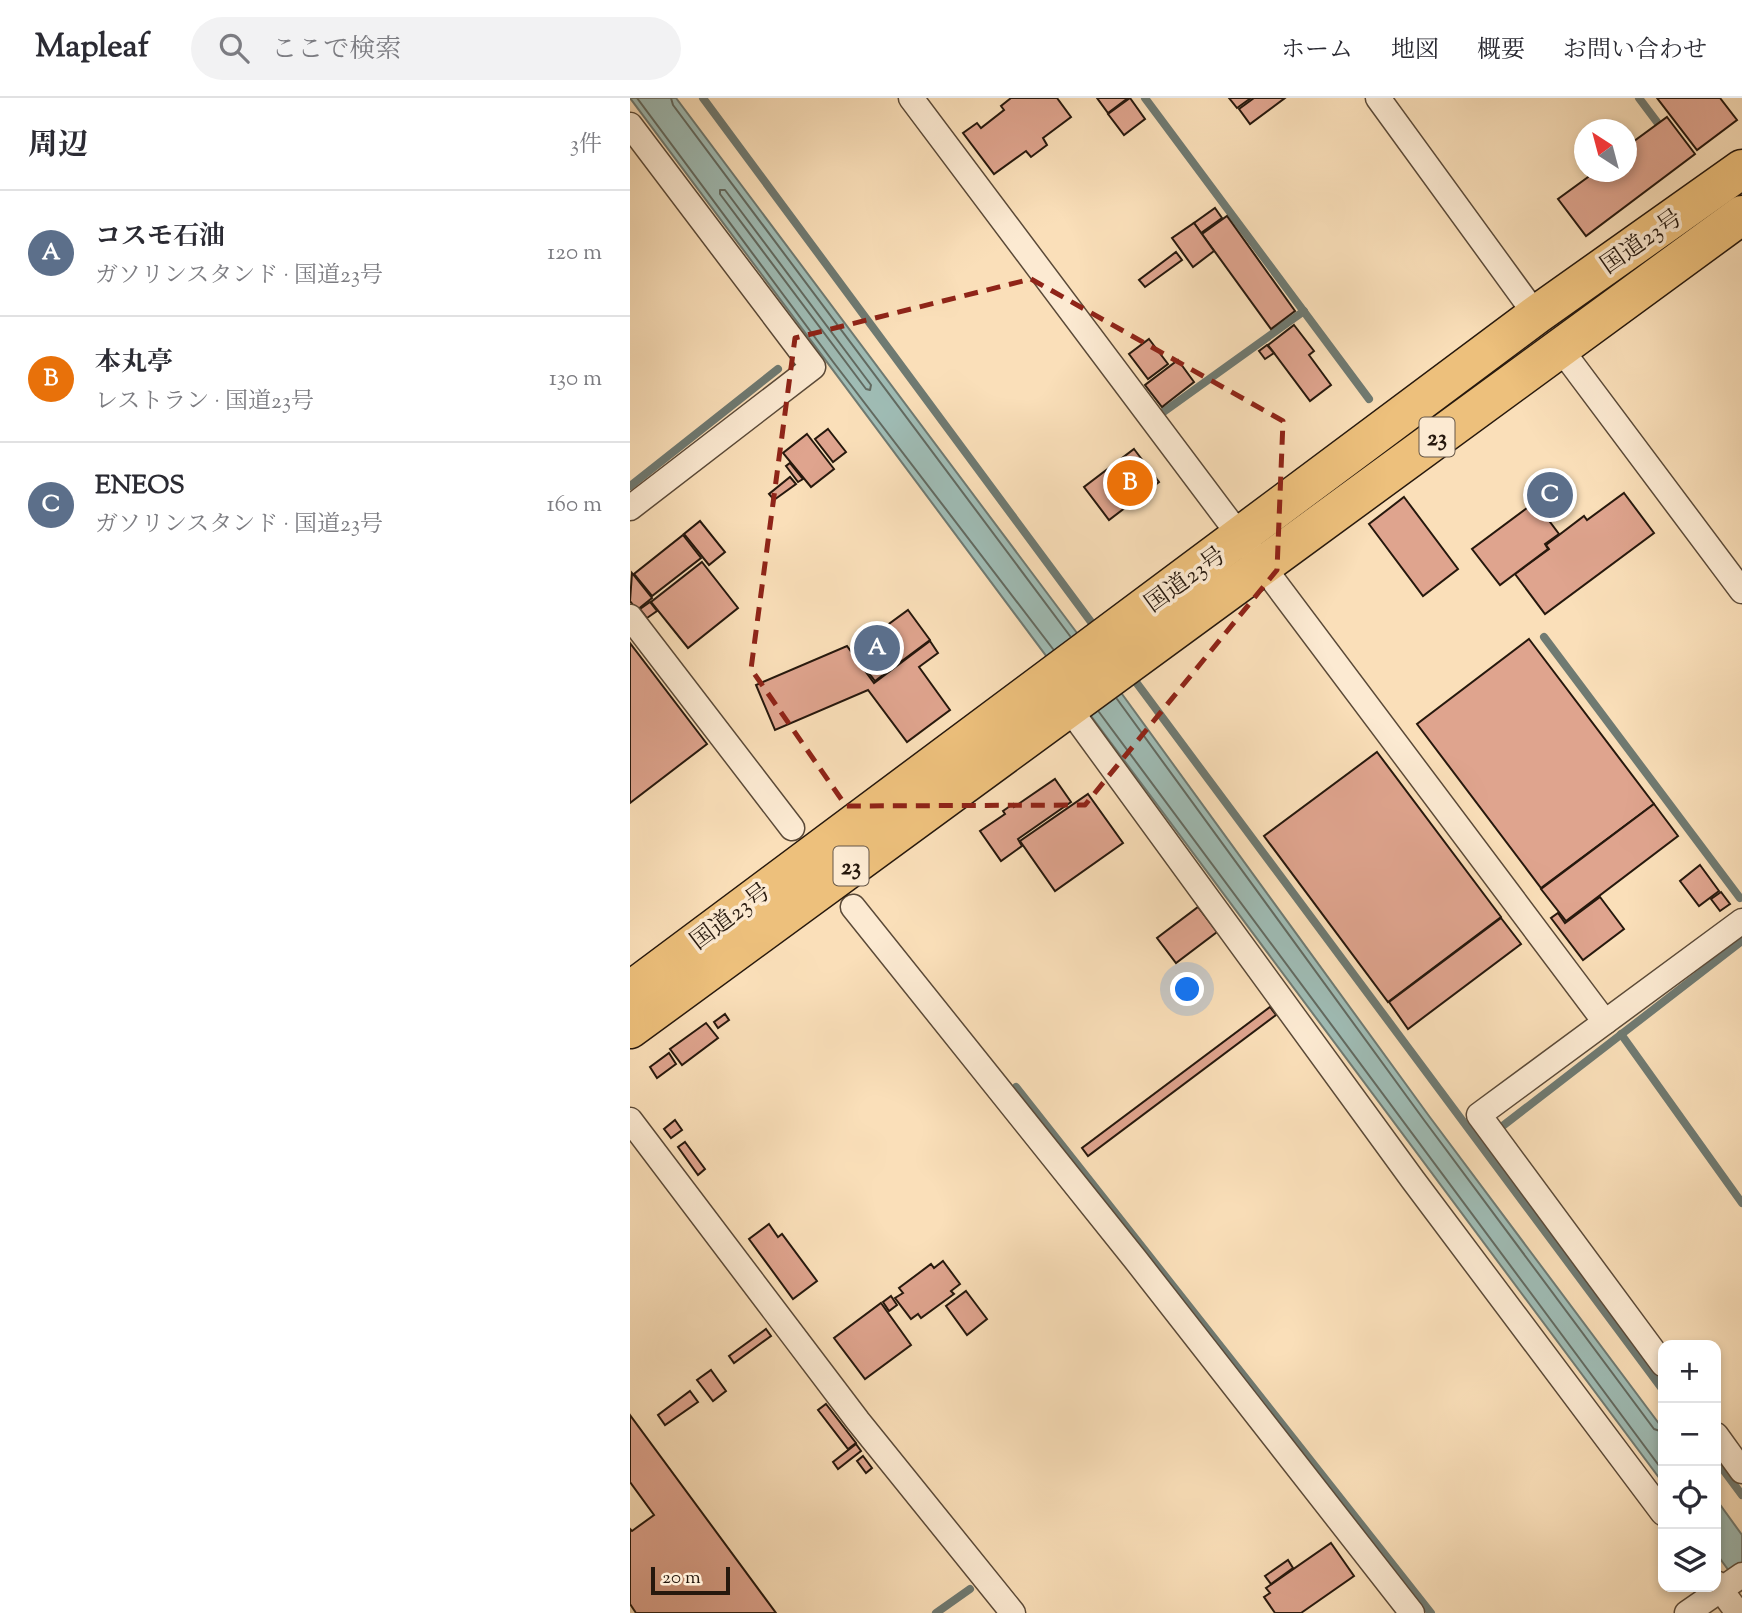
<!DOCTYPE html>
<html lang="ja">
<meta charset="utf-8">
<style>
body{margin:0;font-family:"Sorts Mill Goudy","Noto Serif JP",serif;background:#f2f2f3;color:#2b2b33}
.controls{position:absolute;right:21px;bottom:21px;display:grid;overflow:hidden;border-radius:14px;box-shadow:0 4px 10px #0003}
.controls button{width:63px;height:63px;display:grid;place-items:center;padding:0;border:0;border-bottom:2px solid #e1e1e2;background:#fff;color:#2b2b33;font:35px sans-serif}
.compass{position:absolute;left:944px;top:21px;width:63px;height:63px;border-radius:50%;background:#fff;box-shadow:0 4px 10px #0003;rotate:324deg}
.scale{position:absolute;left:21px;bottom:18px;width:79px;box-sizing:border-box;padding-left:7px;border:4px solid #26180d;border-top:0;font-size:19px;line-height:24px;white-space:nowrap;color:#26180d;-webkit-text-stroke:5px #fcead2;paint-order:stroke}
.you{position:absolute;left:558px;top:892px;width:24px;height:24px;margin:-18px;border:5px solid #fff;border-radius:50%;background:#1a73e8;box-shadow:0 0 0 10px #1a73e833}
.badge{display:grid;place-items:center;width:46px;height:46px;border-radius:50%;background:#ea580c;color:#fff;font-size:23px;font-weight:700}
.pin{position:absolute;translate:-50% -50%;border:4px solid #fff;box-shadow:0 2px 7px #0006}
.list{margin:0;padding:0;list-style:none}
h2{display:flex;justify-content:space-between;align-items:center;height:91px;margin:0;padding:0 28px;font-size:30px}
h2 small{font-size:23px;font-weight:400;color:#7c7c81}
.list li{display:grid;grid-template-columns:46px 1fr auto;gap:21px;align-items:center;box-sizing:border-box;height:126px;padding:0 28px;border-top:2px solid #e1e1e2}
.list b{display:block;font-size:26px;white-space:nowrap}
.list p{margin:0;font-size:23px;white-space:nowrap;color:#7c7c81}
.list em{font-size:23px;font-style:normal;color:#7c7c81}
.icon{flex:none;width:38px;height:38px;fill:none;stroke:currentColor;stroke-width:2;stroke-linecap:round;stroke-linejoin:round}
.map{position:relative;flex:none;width:1112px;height:1515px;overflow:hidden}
header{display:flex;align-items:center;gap:42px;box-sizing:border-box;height:98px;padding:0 35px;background:#fff;border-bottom:2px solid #e1e1e2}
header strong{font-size:33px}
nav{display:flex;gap:38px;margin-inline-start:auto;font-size:24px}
.search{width:490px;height:63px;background:#f2f2f3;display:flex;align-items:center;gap:18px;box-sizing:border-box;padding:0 24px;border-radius:38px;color:#7c7c81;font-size:26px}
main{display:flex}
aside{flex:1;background:#fff}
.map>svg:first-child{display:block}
.water{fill:#9fbcb5;stroke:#6f7a72;stroke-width:2}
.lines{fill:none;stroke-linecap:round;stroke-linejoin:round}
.shore{stroke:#626a61;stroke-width:2}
.stream{stroke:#6f7a72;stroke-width:8}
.building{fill:#dfa48e;stroke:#26180d;stroke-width:2}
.minor-casing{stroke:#5b4a38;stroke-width:27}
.trunk-casing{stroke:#26180d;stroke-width:41}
.minor{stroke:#fcead2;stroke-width:24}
.trunk{stroke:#edc07c;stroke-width:38}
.marked{fill:none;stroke:#8f2418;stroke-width:5;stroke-dasharray:14 9;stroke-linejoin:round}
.labels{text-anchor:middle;stroke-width:7;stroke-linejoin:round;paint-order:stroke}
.shield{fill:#fcead2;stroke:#665748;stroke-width:2}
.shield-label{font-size:23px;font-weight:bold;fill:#26180d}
.street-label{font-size:24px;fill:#26180d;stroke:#fcead2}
</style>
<header>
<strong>Mapleaf</strong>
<div class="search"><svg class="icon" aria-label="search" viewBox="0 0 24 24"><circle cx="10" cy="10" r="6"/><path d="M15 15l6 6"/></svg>ここで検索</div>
<nav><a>ホーム</a><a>地図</a><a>概要</a><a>お問い合わせ</a></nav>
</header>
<main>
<aside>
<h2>周辺<small>3件</small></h2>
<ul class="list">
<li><span class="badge" style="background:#5c6f8a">A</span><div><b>コスモ石油</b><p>ガソリンスタンド · 国道23号</p></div><em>120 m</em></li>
<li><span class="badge" style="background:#e8710a">B</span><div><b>本丸亭</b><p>レストラン · 国道23号</p></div><em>130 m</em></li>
<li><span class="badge" style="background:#5c6f8a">C</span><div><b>ENEOS</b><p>ガソリンスタンド · 国道23号</p></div><em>160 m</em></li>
</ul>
</aside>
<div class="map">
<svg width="1112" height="1515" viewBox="0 0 1112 1515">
<rect width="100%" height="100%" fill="#fadfb9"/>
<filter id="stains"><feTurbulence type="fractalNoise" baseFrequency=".00286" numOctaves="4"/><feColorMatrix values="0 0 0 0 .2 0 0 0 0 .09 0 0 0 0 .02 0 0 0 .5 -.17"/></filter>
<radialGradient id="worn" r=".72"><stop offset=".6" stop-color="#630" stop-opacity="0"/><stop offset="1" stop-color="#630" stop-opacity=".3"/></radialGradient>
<!-- water -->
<g class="water">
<polygon points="0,0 46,0 468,563 799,1018 1033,1331 1033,1385"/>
<polygon points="1086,1401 1112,1437 1112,1491 1086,1455"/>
</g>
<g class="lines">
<!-- shore -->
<g class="shore">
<polyline points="7,0 204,265 423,551"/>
<polyline points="41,0 43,7 440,538"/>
<polygon points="90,92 95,92 241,287 240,292 236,291 90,96"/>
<polyline points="487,601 794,1022 1024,1331 1033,1334"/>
<polyline points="469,614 1033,1373"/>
</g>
<!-- stream -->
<g class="stream">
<polyline points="73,0 467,532"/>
<polyline points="515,0 739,301"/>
<polyline points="1009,0 1027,24"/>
<polyline points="532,315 674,213"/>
<polyline points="0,388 148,271"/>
<polyline points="914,539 1110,800"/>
<polyline points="500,576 1033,1292"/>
<polyline points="991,936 1112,1105"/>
<polyline points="386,989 801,1515"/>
<polyline points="870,1030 1112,843"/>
<polyline points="1086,1362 1112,1397"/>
<polyline points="306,1515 340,1491"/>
</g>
</g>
<!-- building -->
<g class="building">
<polygon points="381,0 427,0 441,19 413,40 417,47 401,59 396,53 364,76 333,35 347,25 351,30 374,12 371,8"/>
<polygon points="467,0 498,0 478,15"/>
<polygon points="500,0 515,21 494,37 478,16"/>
<polygon points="599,0 621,0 607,10"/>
<polygon points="624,0 655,0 620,26 609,11"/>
<polygon points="1027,0 1090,0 1107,22 1067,52"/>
<polygon points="1037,19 1065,56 956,138 928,101 965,74 996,74 996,49"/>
<polygon points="585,110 592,120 571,135 564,125"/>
<polygon points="597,118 665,213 641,231 572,136"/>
<polygon points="564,125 584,153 563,169 542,140"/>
<polygon points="546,154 552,162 515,189 509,182"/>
<polygon points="664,227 684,253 679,257 701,287 680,303 638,247"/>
<polygon points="519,241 538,266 518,281 499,256"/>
<polygon points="637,247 644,255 635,261 629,253"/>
<polygon points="548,262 564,284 532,309 515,287"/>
<polygon points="198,331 216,354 203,364 185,341"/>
<polygon points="177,336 204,371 181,389 153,355"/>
<polygon points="504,351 529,384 479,422 454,389"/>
<polygon points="160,365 173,381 168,384 156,368"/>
<polygon points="160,379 166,386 144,402 139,396"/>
<polygon points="994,395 1024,435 915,516 885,476 919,451 916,447 954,418 957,422"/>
<polygon points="774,399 828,471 793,498 739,426"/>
<polygon points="905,404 929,436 915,446 918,451 870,487 842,451"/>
<polygon points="70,423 95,454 79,467 54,436"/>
<polygon points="53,437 71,460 22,498 4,476"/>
<polygon points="72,464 108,510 58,550 21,504"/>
<polygon points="2,475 22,500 7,512 0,503"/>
<polygon points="20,504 27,513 17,520 10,511"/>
<polygon points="278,512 300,542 245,583 222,553"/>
<polygon points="899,541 1024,706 911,790 787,626"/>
<polygon points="300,543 308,555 289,569 320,612 277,644 238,592 145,632 126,587 217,548 244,585"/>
<polygon points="0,545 77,646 0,705"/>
<polygon points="747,654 871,819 758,904 634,738"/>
<polygon points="425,681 441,704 388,741 392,748 371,763 350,733 375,716 373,713 383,706 384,709"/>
<polygon points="458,696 493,745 425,793 390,743"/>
<polygon points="1024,706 1048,738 936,823 911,791"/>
<polygon points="1070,767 1089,793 1069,808 1050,783"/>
<polygon points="1091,794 1100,806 1090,813 1081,801"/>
<polygon points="970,799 994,831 953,862 921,820 928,815 935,825"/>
<polygon points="568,809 587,834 546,865 527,840"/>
<polygon points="871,820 891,846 778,931 759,904"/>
<polygon points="640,909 646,917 458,1058 452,1050"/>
<polygon points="95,916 99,922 88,930 84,924"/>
<polygon points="76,925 88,940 52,967 40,951"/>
<polygon points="39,955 46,966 27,980 20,969"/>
<polygon points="45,1022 52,1032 41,1040 34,1031"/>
<polygon points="55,1044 75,1071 68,1077 48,1049"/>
<polygon points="139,1126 148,1139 152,1136 187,1183 163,1201 119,1141"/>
<polygon points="313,1163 330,1186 321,1193 324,1196 291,1220 288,1216 281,1221 265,1200 273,1195 269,1190 301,1166 304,1170"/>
<polygon points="336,1193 357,1221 337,1237 316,1208"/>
<polygon points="261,1198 267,1207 259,1213 253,1204"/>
<polygon points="251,1205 281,1247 235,1281 204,1240"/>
<polygon points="136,1231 141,1238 104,1265 99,1258"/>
<polygon points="81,1272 96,1293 83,1303 67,1282"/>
<polygon points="60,1293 68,1304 35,1327 28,1317"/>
<polygon points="196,1306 226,1345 218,1351 188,1312"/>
<polygon points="0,1317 146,1515 6,1515 0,1506 0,1431 2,1433 24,1417 0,1384"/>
<polygon points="226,1346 231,1353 208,1371 203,1364"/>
<polygon points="233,1358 242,1370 236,1375 227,1363"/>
<polygon points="701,1445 724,1478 671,1515 645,1515 634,1499 640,1495 636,1490"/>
<polygon points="658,1462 663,1470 641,1486 635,1478"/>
</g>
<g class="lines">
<!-- minor casing -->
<g class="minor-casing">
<g id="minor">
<polyline points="281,0 975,924"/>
<polyline points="748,0 906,217"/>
<polyline points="0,27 183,269 0,410"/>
<polyline points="930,250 1112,493"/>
<polyline points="0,519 162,730"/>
<polyline points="438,609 783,1082 1033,1415"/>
<polyline points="223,809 505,1161 782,1515"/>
<polyline points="0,1022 228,1323 383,1515"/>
<polyline points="1033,1266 849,1017 1112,823"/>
<polyline points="1086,1337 1112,1373"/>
<polyline points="1086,1485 1108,1515"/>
<polyline points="1057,1515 1112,1477"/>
</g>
</g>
<!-- trunk casing -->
<g class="trunk-casing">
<g id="trunk">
<polyline points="0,893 906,217 1112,71"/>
<polyline points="0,931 1112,117"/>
</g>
</g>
<!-- minor -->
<use href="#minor" class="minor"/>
<!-- trunk -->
<use href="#trunk" class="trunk"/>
</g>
<!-- marked area -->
<path class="marked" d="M401 181 653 323 647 472 455 707 216 708 121 571 165 240Z"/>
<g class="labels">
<!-- shield labels -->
<g class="shield">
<rect x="789.5" y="319.5" width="35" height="39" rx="5"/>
<rect x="203.5" y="748.5" width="35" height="39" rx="5"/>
</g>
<g class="shield-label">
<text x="807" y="347">23</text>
<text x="221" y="776">23</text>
</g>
<!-- street labels -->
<g class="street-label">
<text transform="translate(1011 143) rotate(-35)" y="8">国道23号</text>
<text transform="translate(555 481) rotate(-36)" y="8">国道23号</text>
<text transform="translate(100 818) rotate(-37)" y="8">国道23号</text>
</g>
</g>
<rect width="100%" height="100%" filter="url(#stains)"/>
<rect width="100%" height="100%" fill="url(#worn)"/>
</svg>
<div class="controls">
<button>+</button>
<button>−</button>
<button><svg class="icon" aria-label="locate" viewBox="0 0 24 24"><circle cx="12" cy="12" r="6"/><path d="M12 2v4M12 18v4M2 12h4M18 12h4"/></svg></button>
<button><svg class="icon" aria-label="layers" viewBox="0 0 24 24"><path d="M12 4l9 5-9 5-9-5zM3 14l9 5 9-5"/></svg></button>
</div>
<svg class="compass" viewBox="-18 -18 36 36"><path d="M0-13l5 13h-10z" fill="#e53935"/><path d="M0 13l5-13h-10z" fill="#7c7c81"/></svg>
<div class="scale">20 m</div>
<div class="you"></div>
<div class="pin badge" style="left:247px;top:550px;background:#5c6f8a">A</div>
<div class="pin badge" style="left:500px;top:385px;background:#e8710a">B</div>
<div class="pin badge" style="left:920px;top:397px;background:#5c6f8a">C</div>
</div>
</main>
